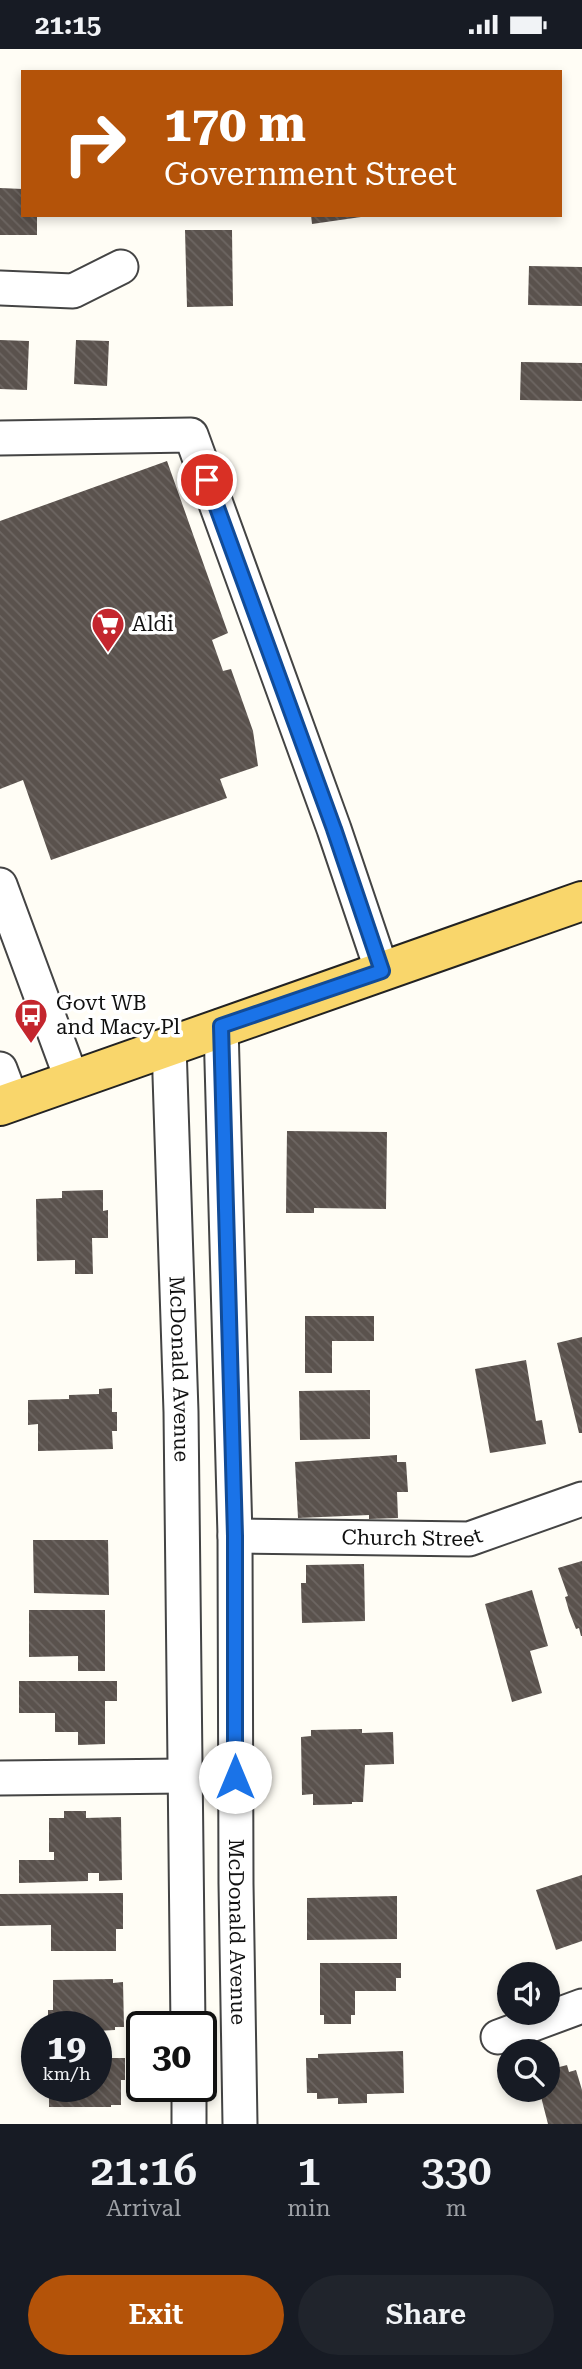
<!DOCTYPE html>
<style>
:root{--surface:#171b24;--page:#20242c;--text:#f1f3f6;--muted:#9ea1a6;--accent:#b45309}
body{margin:0;font-family:"Roboto Serif",serif;background:var(--page);color:var(--text);height:100vh;display:flex;flex-direction:column;font-size:26px;white-space:nowrap}
*{box-sizing:border-box;margin:0}
p{font-size:23px;color:var(--muted)}
.icon{flex:none;width:38px;height:38px;fill:none;stroke:currentColor;stroke-width:2;stroke-linecap:round;stroke-linejoin:round}
.map{position:relative;height:2075px;overflow:hidden}
.drawer{display:flex;flex-direction:column;background:var(--surface);flex:1}
.drawer>*{flex:none}
.banner{position:absolute;left:21px;top:21px;width:541px;height:147px;border-radius:0px;box-shadow:0 4px 10px #0003;background:#b45309;color:#fff;overflow:hidden}
.fabs{position:absolute;left:497px;top:1913px;display:grid;gap:14px}
.fabs a{display:grid;place-items:center;width:63px;height:63px;border-radius:50%;background:var(--surface);box-shadow:0 4px 10px #0003;font-size:35px}
.speed{position:absolute;left:21px;top:1962px;display:flex;gap:14px;font-size:35px;font-weight:700;text-align:center}
.speed>*{display:grid;place-content:center;width:91px;height:91px;border-radius:50%;background:var(--surface);box-shadow:0 4px 10px #0003;line-height:1}
.speed small{font-size:18px;font-weight:400}
.speed .limit{border:4px solid #111;border-radius:10px;background:#fff;color:#111}
.pin{position:absolute;display:grid;place-items:center;width:60px;height:60px;color:#fff;margin:-30px;border:4px solid #fff;border-radius:50%;box-shadow:0 2px 7px #0007}
.me{position:absolute;width:77px;margin:-38px;rotate:0deg;stroke-linejoin:round;filter:drop-shadow(0 0 5px #0008)}
.turn{display:flex;align-items:center;gap:24px;height:147px;padding:0 28px;font-size:32px}
.turn .icon{width:91px;height:91px;stroke-width:2.5}
.turn b{display:block;font-size:49px;line-height:60px}
.eta{display:flex;justify-content:space-evenly;align-items:center;height:119px;text-align:center}
.eta b{font-size:42px;font-weight:600;line-height:49px}
.action{display:flex;gap:14px;margin-top:auto;padding:14px 28px}
.action a{flex:1;height:80px;border-radius:42px;background:var(--accent);color:#fff;font-size:28px;font-weight:600;line-height:80px;text-align:center}
.action a+a{background:var(--page);color:var(--text)}
.status{display:flex;justify-content:space-between;align-items:center;height:49px;padding:0 35px;background:var(--surface);direction:ltr}
.status svg{height:19px;fill:currentColor}
.map>svg:first-child{display:block}
.building{fill:url(#building-back-hatch)}
.lines{fill:none;stroke-linecap:round;stroke-linejoin:round}
.minor-casing{stroke:#444;stroke-width:37}
.major-casing{stroke:#222;stroke-width:42}
.minor{stroke:#fff;stroke-width:33}
.major{stroke:#f9d66b;stroke-width:38}
.route-casing{stroke:#114b97;stroke-width:18}
.route{stroke:#1a73e8;stroke-width:12}
.labels{text-anchor:middle;stroke-width:7;stroke-linejoin:round;paint-order:stroke}
.poi-label{font-size:21px;fill:#111;stroke:#fff;text-anchor:start}
.street-label{font-size:21px;fill:#111;stroke:#fff}
</style>
<div class="status"><b>21:15</b><svg viewBox="0 0 49 12"><path d="M0 12V9h3v3zM5 12V6h3v6zM10 12V3h3v9zM15 12V0h3v12zM26 1h20v11H26zM47 4h2v5h-2z"/></svg></div>
<div class="map">
<svg width="582" height="2075" viewBox="0 0 582 2075">
<defs>
<pattern id="building-back-hatch" width="6" height="6" patternUnits="userSpaceOnUse" patternTransform="scale(1.75)"><rect width="6" height="6" fill="#5a524d"/><path d="M-1 5l2 2M0 0l6 6M5-1l2 2" fill="none" stroke="#6d6662"/></pattern>
</defs>
<rect width="100%" height="100%" fill="#fffdf5"/>
<path class="building" d="M0,139L23,140V166H37V186H0Z
M311,166H361V168L312,175Z
M185,181H232L233,257L187,258Z
M529,217L582,218V257L528,256Z
M0,291L29,292L27,341L0,340Z
M76,291L109,292L107,337L74,335Z
M521,313L582,314V352L520,351Z
M167,412L228,584L212,591L223,622L231,620L253,682L258,717L220,730L227,749L51,811L23,731L0,740V472Z
M287,1082L387,1083L386,1160L314,1159V1164H286Z
M103,1141V1162L108,1161V1189H92L93,1225H75V1211L37,1212L36,1150L62,1149V1142Z
M305,1267H374V1292H332V1324H305Z
M582,1288V1384H579L557,1294Z
M526,1311L536,1372L542,1371L546,1395L490,1404L475,1320Z
M112,1339V1363H117V1382H112L113,1400L38,1402V1375L28,1376V1351L69,1350V1346L99,1345V1340Z
M370,1341V1390L300,1391L299,1342Z
M397,1406V1413H406L408,1443H397L398,1469L369,1470V1466L298,1469L295,1413Z
M33,1491H108L109,1546L34,1544Z
M582,1512V1587H581L579,1579L576,1580L569,1562L565,1548L568,1547L558,1519Z
M364,1515L365,1572L302,1574L301,1534H306V1516Z
M532,1541L548,1597L530,1602L542,1644L512,1653L485,1555Z
M29,1561H105V1622H78V1607L29,1608Z
M19,1632H117V1652H105V1695L78,1696V1683H55V1664H19Z
M362,1680V1684L393,1683L394,1715L365,1716L363,1753H352V1755L313,1756V1745L302,1746L301,1688L311,1687V1681Z
M64,1762H86V1769L121,1768L122,1831L99,1832V1824H88V1832L19,1834V1811H54V1803H49V1769H64Z
M582,1826V1892L556,1901L536,1841Z
M123,1844V1880H116V1902H51V1876L0,1877V1845Z
M397,1847V1890L307,1891V1849Z
M320,1914H401V1929H396V1942H355V1966H351V1975H324V1966H320Z
M113,1930V1934L123,1933L124,1978H115V1981L96,1982V1978H48V1961H53V1931Z
M403,2002L404,2044L367,2045V2054L338,2055V2049L317,2050V2044H307L306,2009H318V2005Z
M96,2009H125V2031H121V2056H111V2058H49V2037H96Z
M567,2016L569,2023L576,2021L582,2041V2075H548L539,2040H548V2021Z"/>
<g class="lines">
<defs>
<g id="minor">
<path d="M0,239L73,242L121,218"/>
<path d="M0,389L191,386L334,780L382,922"/>
<path d="M0,836L72,1031"/>
<path id="s1" d="M221,977L235,1487L236,1835L240,2075"/>
<path id="s2" d="M169,996L181,1363L188,1978"/>
<path d="M0,1020L12,1052"/>
<path id="s3" d="M235,1487L469,1490L582,1450"/>
<path d="M0,1729L184,1727"/>
<path d="M498,1988L582,1957"/>
<path d="M189,2037V2075"/>
</g>
<path id="major" d="M0,1057L582,852"/>
</defs>
<use href="#minor" class="minor-casing"/>
<use href="#major" class="major-casing"/>
<use href="#minor" class="minor"/>
<use href="#major" class="major"/>
</g>
<g class="lines">
<defs>
<path id="route" d="M207,431L334,780L382,922L221,977L235,1487V1728"/>
</defs>
<use href="#route" class="route-casing"/>
<use href="#route" class="route"/>
</g>
<defs>
<symbol id="supermarket-pin" viewBox="-11 -11 22 30"><path d="M0 17L-7.5 6A9.5 9.5 0 1 1 7.5 6Z" fill="#c4262e" stroke="#fff"/><path d="M-6-5.5h2.5l.6 2H6L4.5 2H-2.5L-4.4-4H-6ZM-1.5 3.2a1.3 1.3 0 1 0 .1 0ZM3 3.2a1.3 1.3 0 1 0 .1 0Z" fill="#fff"/></symbol>
<symbol id="bus-pin" viewBox="-11 -11 22 30"><path d="M0 17L-7.5 6A9.5 9.5 0 1 1 7.5 6Z" fill="#c4262e" stroke="#fff"/><path d="M-5-6H5V4H4V6H2V4H-2V6H-4V4H-5ZM-3.5-4V0h7V-4ZM-3.5 1.2v1.5H-2V1.2ZM2 1.2v1.5H3.5V1.2Z" fill="#fff"/></symbol>
</defs>
<g fill-rule="evenodd">
<use href="#supermarket-pin" x="89" y="556" width="38" height="52"/>
<use href="#bus-pin" x="12" y="947" width="38" height="52"/>
</g>
<g class="labels">
<g class="poi-label">
<text x="132" y="582">Aldi</text>
<text x="56" y="961">Govt WB<tspan x="56" dy="24">and Macy Pl</tspan></text>
</g>
<g class="street-label">
<text dy="7" stroke="none"><textPath href="#s2" startOffset="324">McDonald Avenue</textPath></text>
<text dy="7" stroke="none"><textPath href="#s3" startOffset="177">Church Street</textPath></text>
<text dy="7" stroke="none"><textPath href="#s1" startOffset="906">McDonald Avenue</textPath></text>
</g>
</g>
</svg>
<div class="fabs">
<a><svg class="icon" aria-label="sound" viewBox="0 0 24 24"><path d="M4 9h4l5-4v14l-5-4H4zM17 9q2 3 0 6"/></svg></a>
<a><svg class="icon" aria-label="search" viewBox="0 0 24 24"><circle cx="10" cy="10" r="6"/><path d="M15 15l6 6"/></svg></a>
</div>
<div class="speed"><div>19<small>km/h</small></div><div class="limit">30</div></div>
<div class="pin" style="left:207px;top:431px;background:#d93025"><svg class="icon" aria-label="arrive" viewBox="0 0 24 24"><path d="M6 21V4h12l-3 4 3 4H6"/></svg></div>
<svg class="me" style="left:235px;top:1728px" viewBox="-20 -20 40 40"><circle r="19" fill="#fff"/><path d="M0-13L10 11 0 6-10 11z" fill="#1a73e8"/></svg>
<div class="banner">
<div class="turn"><svg class="icon" aria-label="right" viewBox="0 0 24 24"><path d="M7 20v-9h11M14 6l5 5-5 5"/></svg><div><b>170 m</b>Government Street</div></div>
</div>
</div>
<section class="drawer">
<div class="eta">
<div><b>21:16</b><p>Arrival</p></div>
<div><b>1</b><p>min</p></div>
<div><b>330</b><p>m</p></div>
</div>
<div class="action"><a>Exit</a><a>Share</a></div>
</section>
